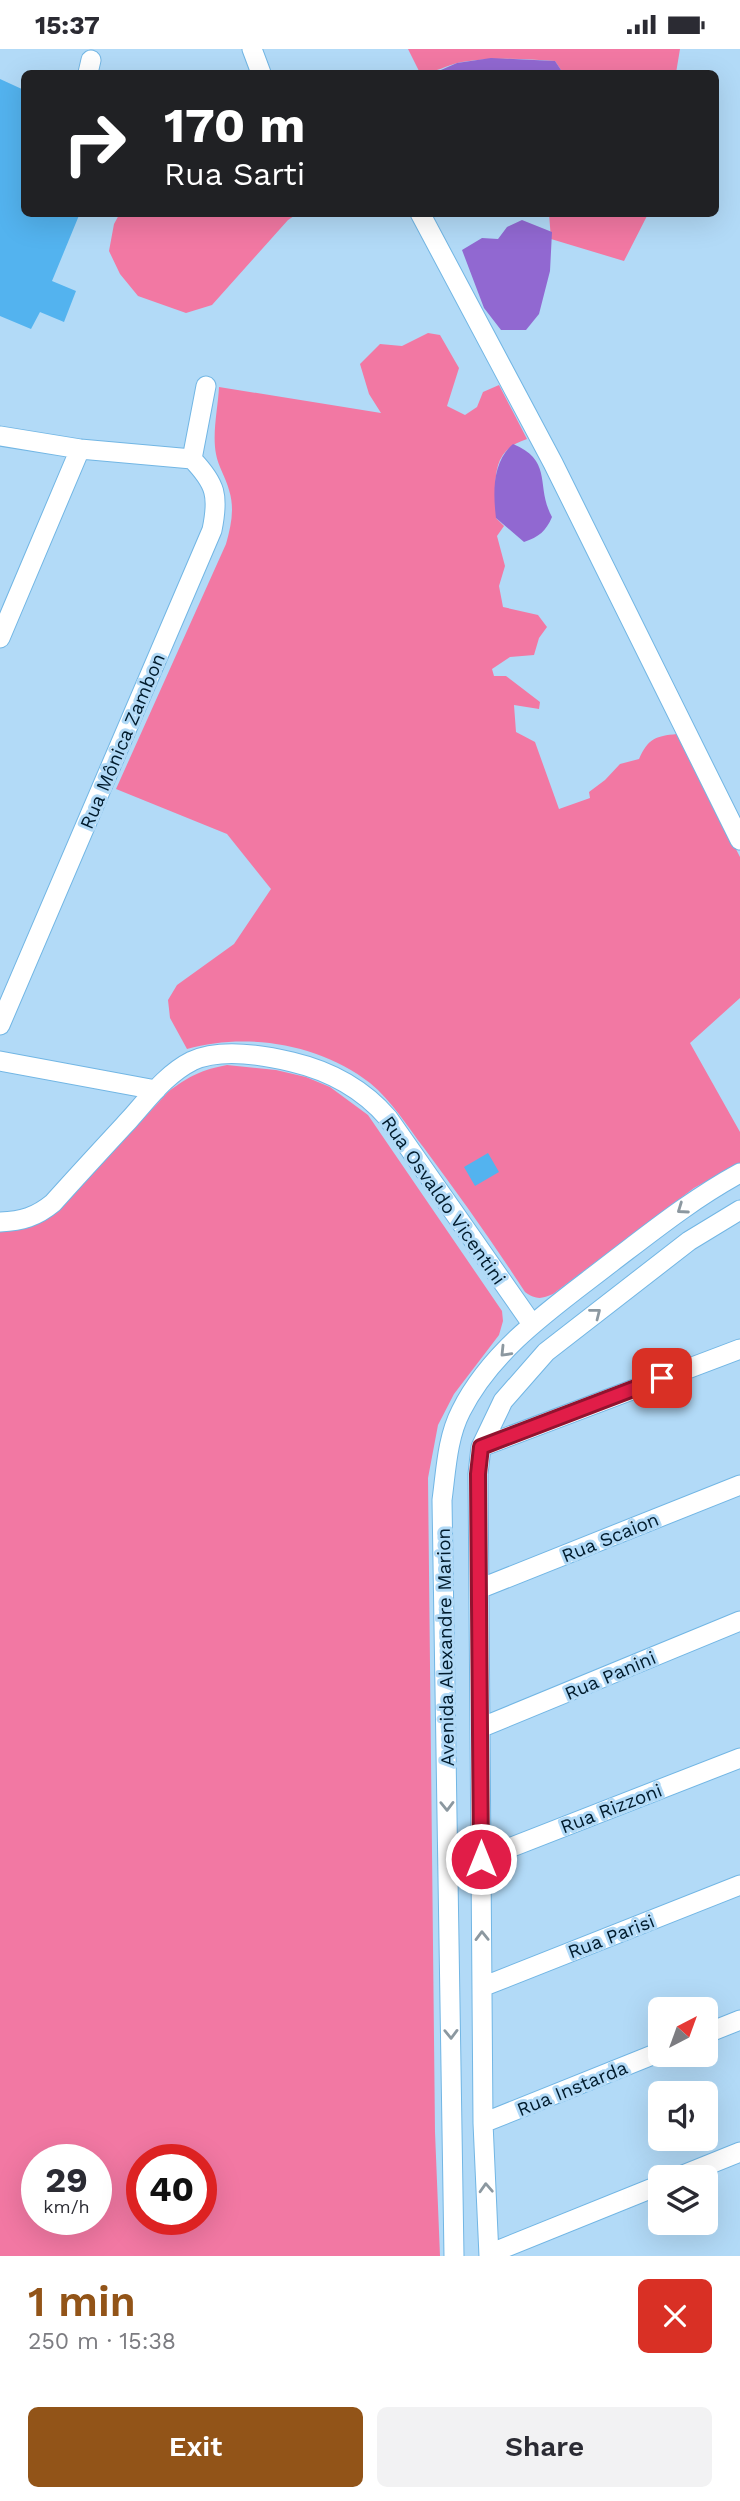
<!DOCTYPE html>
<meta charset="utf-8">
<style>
:root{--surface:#fff;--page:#f2f2f3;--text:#2b2b33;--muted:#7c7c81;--accent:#925418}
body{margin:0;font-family:"Work Sans",sans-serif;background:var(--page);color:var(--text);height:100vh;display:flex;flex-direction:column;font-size:26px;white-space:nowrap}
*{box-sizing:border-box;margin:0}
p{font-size:23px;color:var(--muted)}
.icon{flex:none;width:38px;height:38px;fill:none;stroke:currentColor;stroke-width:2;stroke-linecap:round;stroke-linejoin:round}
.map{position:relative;height:2207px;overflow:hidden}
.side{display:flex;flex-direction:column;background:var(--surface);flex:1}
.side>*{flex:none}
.banner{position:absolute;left:21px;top:21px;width:698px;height:147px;border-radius:10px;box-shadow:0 7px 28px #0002;background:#202124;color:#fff;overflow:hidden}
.needle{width:46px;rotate:41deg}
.tools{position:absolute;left:648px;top:1948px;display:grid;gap:14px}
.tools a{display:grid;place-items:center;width:70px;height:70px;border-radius:10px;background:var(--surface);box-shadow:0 7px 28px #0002;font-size:35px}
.speed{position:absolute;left:21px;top:2095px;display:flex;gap:14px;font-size:35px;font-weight:700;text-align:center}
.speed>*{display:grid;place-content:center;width:91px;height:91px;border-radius:50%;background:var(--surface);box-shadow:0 7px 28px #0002;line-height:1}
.speed small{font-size:18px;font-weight:400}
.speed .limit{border:10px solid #d22;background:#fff;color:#111}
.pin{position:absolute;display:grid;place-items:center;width:60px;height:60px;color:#fff;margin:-30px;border-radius:14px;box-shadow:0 4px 10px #0006}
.me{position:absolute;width:77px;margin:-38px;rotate:0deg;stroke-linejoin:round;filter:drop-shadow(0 0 5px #0008)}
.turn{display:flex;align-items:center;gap:24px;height:147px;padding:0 28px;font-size:32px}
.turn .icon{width:91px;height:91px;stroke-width:2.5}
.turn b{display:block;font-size:49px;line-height:60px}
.round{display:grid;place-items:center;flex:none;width:74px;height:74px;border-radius:10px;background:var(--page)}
.head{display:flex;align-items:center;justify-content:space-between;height:119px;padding:0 28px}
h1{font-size:42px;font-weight:600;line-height:52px;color:var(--accent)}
.cta{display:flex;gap:14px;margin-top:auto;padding:14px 28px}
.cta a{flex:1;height:80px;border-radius:10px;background:var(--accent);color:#fff;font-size:28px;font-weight:600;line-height:80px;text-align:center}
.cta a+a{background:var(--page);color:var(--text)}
.status{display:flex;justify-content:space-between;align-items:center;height:49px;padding:0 35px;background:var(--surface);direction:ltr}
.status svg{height:19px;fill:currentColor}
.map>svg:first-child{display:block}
.green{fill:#f278a3;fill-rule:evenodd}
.water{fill:#9168d1}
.building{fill:#53b3ef}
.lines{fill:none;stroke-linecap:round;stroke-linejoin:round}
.minor-casing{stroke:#72b6e4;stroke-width:21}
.minor{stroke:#fff;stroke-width:19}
.oneway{stroke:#8c98a0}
.route-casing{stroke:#92132f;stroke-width:18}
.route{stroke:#e11d48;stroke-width:12}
.labels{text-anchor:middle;stroke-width:6;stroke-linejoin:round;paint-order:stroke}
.street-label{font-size:19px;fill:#001b2c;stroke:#b2daf7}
</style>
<div class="status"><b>15:37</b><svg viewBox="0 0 49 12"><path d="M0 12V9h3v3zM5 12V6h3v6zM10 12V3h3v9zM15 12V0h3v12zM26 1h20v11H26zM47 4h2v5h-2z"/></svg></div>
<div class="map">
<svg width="740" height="2207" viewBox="0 0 740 2207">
<rect width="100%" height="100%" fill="#b2daf7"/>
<path class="green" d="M408,0H680L676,24H563L555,12C523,10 493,8 462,13C446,16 436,24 420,24Z
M120,164H297V165L288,171L212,256L186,264L138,247L120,225L109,202L114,175Z
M549,165H648L624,212L551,190Z
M428,284L440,286L459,319L447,357L465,366L477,358L483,343L499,336L527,390C487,403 497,434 496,469L504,477L497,487L505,517L499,537L503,558L538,566L547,578L539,589L534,606L510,608L492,620L494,627H506L540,653L539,660L514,656L516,683L535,693L559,760L590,749L589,743L605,731L620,715L639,710C648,690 655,687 677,685L740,808V949L690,994L740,1083V1114L694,1139L553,1245C542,1250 536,1251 525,1243C493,1194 459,1146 424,1099C407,1077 392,1052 370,1034C320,995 247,983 187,1000L170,969L168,951L177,936L234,895L271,840L227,785L116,740L226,495C231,477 235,460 229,441C226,429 218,417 216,405C212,384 218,359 219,338L381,364L369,345L360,315L380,295L402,297Z
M227,1016L276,1021L306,1028L330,1038L368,1066L502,1262L503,1272L499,1286L454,1345L438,1376L428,1429L435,2083L440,2207H0V1182C26,1183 42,1175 61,1159L168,1043C189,1027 201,1021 227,1016ZM37,2110H96V2170H37ZM142,2110H201V2170H142Z"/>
<path class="water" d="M491,9L555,12L563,24H434L457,14Z
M522,171L552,183L550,222L539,265L526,281H501L484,259L462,201L482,189L498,190L507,178Z
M513,395C554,412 535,437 552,468C546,482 539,488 524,493L496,469C493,444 492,413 513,395Z"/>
<path class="building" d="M0,30L24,41V164H80L52,232L76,242L64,273L40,263L31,280L0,267Z
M488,1104L499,1123L475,1137L464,1118Z"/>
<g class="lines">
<defs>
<path id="minor" d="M252,0L261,24
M88,24L91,11
M420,164L553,414L740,791
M0,387L80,400L192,410
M192,410L206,337
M0,589L80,400
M0,976L212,481C219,447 216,435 192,410
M0,1012L156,1041
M0,1173C22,1172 36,1168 53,1154C78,1126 104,1098 129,1071C148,1050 166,1025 192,1012C220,999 263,1006 292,1013C330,1022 363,1040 388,1069L532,1275
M481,1398L740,1300
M479,1540L740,1436
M480,1679L740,1572
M481,1810L740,1709
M482,1938L740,1836
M705,1985L740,1971
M483,2074L660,2003
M678,2128L740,2103
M489,2205L660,2136
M454,2207L442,1451C446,1422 447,1389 461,1362C493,1298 557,1256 612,1213C654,1181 694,1149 740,1124
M489,2207L483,2074L478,1425L481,1398L503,1352L546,1303L689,1192L740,1161"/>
</defs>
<use href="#minor" class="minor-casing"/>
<use href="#minor" class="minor"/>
</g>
<defs><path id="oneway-chevron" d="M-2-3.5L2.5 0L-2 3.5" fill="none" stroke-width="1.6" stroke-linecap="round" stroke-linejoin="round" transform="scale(1.75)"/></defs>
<g class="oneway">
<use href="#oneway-chevron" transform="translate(682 1160) rotate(145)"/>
<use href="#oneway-chevron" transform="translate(596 1264) rotate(-38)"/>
<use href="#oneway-chevron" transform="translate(505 1303) rotate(134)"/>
<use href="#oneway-chevron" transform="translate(447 1757) rotate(89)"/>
<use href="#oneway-chevron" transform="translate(482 1887) rotate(-91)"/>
<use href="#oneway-chevron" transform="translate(451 1985) rotate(89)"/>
<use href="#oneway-chevron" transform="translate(486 2139) rotate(-93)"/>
</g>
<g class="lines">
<defs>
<path id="route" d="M481,1810L478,1425L481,1398L662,1329"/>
</defs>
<use href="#route" class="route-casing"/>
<use href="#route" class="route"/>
</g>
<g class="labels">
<g class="street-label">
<text transform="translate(122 692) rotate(-67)" y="7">Rua Mônica Zambon</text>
<text transform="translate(444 1151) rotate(55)" y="7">Rua Osvaldo Vicentini</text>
<text transform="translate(610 1488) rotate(-22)" y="7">Rua Scaion</text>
<text transform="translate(445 1598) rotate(-91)" y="7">Avenida Alexandre Marion</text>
<text transform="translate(610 1626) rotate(-23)" y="7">Rua Panini</text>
<text transform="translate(611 1759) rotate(-21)" y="7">Rua Rizzoni</text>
<text transform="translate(611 1887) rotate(-21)" y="7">Rua Parisi</text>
<text transform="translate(572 2039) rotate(-22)" y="7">Rua Instarda</text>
</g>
</g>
</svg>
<div class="tools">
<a><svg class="needle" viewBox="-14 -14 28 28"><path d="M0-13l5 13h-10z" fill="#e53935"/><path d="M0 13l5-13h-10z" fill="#7c7c81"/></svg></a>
<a><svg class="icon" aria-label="sound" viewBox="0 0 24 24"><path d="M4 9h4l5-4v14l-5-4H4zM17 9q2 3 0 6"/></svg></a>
<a><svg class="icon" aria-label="layers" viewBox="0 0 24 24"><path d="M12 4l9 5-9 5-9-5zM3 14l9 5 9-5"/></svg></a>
</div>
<div class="speed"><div>29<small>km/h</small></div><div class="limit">40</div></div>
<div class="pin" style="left:662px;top:1329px;background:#d93025"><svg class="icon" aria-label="arrive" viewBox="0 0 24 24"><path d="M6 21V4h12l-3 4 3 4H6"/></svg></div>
<svg class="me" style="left:481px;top:1810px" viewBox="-20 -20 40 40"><circle r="17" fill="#e11d48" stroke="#fff" stroke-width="3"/><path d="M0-11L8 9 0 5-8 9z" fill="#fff"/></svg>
<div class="banner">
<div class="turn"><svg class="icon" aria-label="right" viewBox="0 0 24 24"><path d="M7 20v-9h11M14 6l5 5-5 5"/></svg><div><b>170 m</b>Rua Sarti</div></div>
</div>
</div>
<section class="side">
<div class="head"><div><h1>1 min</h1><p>250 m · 15:38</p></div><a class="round" style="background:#d93025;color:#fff"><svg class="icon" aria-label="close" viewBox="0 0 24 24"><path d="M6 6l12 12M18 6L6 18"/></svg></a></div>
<div class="cta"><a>Exit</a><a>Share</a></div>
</section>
